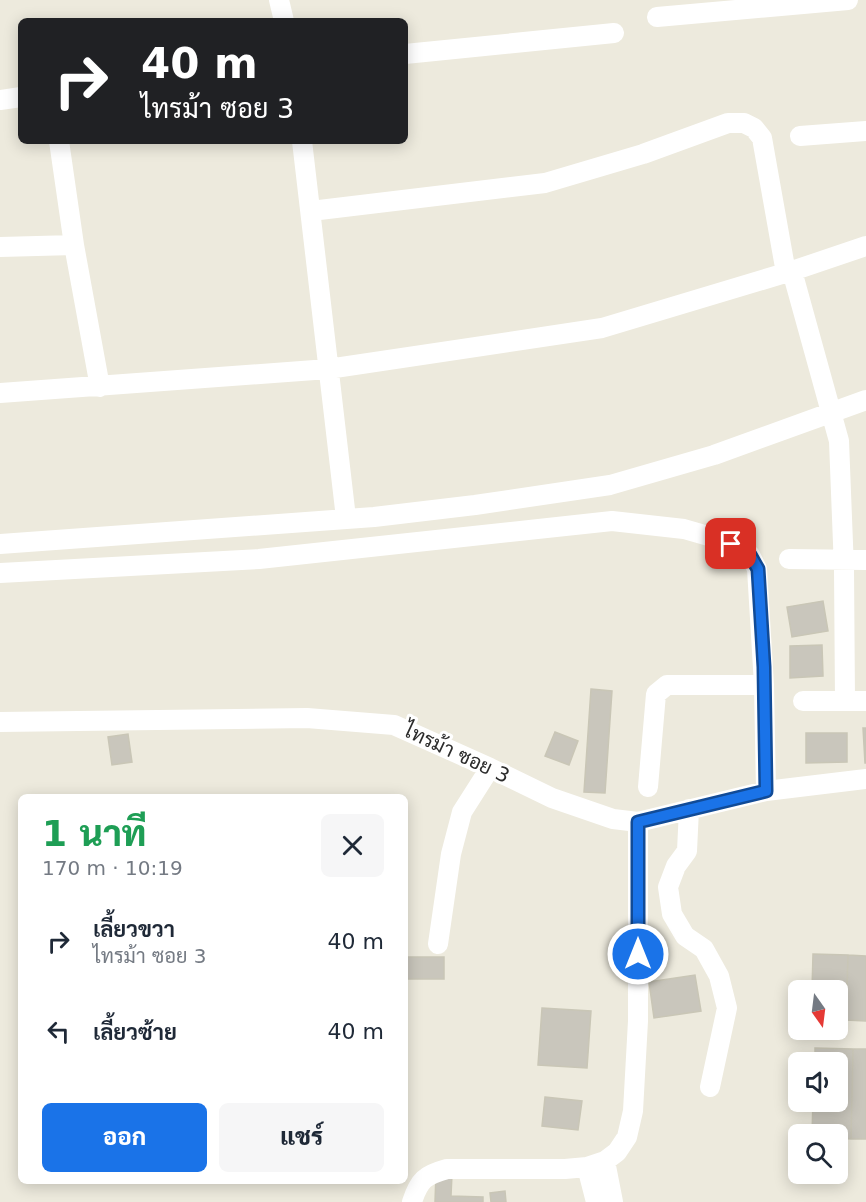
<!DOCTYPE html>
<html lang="th">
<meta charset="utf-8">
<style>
:root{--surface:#fff;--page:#f6f6f7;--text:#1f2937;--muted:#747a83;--accent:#1a73e8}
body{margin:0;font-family:"DejaVu Sans",Sarabun,sans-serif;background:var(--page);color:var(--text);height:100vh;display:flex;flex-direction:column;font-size:22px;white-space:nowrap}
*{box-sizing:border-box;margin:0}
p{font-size:20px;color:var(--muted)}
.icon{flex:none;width:33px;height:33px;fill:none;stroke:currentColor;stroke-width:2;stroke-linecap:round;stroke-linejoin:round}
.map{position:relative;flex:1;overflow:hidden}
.details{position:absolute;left:18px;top:794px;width:390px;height:390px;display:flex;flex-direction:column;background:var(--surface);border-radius:9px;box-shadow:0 3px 15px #0003}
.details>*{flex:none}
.hud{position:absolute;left:18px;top:18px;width:390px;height:126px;border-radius:9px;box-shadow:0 3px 15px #0003;background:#202124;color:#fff;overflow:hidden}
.needle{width:39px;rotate:166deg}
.controls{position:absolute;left:788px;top:980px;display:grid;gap:12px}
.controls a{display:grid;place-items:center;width:60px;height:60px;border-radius:9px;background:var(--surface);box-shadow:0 3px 15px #0003;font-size:30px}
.pin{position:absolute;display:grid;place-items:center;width:51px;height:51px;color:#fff;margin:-26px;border-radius:12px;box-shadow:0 3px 9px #0006}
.me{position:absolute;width:66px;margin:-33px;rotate:0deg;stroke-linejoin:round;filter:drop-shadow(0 0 4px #0008)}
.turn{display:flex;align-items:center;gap:21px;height:126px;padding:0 24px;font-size:27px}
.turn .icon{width:78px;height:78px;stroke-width:2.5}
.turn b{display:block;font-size:42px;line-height:51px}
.round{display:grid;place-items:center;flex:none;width:63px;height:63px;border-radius:9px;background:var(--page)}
.overview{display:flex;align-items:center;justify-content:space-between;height:102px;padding:0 24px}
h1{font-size:36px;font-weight:800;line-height:45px;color:#1e9e55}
.action{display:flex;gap:12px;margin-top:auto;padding:12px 24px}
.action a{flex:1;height:69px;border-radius:9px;background:var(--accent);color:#fff;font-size:24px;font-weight:800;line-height:69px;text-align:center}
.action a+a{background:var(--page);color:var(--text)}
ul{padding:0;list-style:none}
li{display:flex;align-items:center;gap:18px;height:90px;padding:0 24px}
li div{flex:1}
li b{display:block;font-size:22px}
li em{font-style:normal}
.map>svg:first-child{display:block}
.building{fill:#c9c6bc;stroke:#c9c6b6;stroke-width:1.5}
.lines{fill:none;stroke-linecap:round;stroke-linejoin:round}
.minor{stroke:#fff;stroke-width:20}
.route-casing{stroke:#114b97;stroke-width:15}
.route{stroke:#1a73e8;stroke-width:10}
.labels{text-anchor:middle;stroke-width:6;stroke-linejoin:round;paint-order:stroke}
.street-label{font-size:20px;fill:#2b2b2b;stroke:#fff}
</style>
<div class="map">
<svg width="866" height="1202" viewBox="0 0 866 1202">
<rect width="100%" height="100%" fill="#edeadd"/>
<path class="building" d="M823,601L828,631L792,637L787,607Z
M822,645L823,676L790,678V646Z
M591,689L612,691L605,793L584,792Z
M863,728H866V763H865Z
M555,732L578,741L569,765L545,756Z
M806,733H847V762L806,763Z
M128,734L132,762L112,765L108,737Z
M813,954L848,955L846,1020H837V990H812Z
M848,955L866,956V1021L846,1020Z
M405,957H444V979H405Z
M695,975L701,1011L654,1018L649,982Z
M542,1008L591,1011L587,1068L538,1065Z
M815,1048L853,1049L851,1139L837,1138V1134H812L813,1101H837V1062H815Z
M853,1049H866V1139H851Z
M545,1097L582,1101L578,1130L542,1126Z
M436,1173L452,1174L451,1196L483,1197V1202H435Z
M505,1191L506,1202H491L490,1193Z"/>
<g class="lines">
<path class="minor" d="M279,0L284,21
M657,17L848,0
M405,54L614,33
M0,100L21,97
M800,136L866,131
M59,141L74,245
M302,141L346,518
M311,211L545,183L643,154L728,123H744L754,128L762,138L786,273
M0,247L74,245L100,387
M792,271L839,441L844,569L845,701
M0,393L328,369L602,328L792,271L866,246
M0,544L374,517L475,505L610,485L714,455L866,400
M789,559L866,560
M0,573L259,559L612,521L684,529L722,540L750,555L757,569L764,685L766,791
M803,701H866
M0,722L307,718L394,725L490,768L552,798L613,819L638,822L766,791L866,779
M648,787L656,694L667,685H764
M689,809L687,851L676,866L668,887L672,914L685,936L704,949L719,976L727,1008L710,1087
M438,944L451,854L462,812L490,768
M605,1161L613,1202
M587,1167L596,1202
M412,1202C419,1180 425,1175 447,1169H565L587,1167L605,1161L617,1152L627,1137L633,1111L638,1021V822"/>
</g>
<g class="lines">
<defs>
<path id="route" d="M638,954V822L766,791L764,667L758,569L750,555L731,544"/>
</defs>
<use href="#route" class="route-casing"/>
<use href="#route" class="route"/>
</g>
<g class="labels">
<g class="street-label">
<text transform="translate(457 753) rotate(25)" y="7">ไทรม้า ซอย 3</text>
</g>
</g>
</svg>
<div class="controls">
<a><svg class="needle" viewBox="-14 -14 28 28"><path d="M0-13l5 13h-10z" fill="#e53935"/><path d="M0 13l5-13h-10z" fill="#747a83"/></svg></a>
<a><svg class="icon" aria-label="sound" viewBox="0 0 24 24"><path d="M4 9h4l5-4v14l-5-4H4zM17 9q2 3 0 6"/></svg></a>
<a><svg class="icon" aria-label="search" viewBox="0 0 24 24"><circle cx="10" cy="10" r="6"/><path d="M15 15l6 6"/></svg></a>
</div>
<div class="pin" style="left:731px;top:544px;background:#d93025"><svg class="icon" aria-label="arrive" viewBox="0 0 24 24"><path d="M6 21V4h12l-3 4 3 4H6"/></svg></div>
<svg class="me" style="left:638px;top:954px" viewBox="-20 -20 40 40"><circle r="17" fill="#1a73e8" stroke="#fff" stroke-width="3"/><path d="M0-11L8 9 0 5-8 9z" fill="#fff"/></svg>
<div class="hud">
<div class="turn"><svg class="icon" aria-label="right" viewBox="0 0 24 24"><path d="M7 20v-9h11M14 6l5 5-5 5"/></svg><div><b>40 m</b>ไทรม้า ซอย 3</div></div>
</div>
<section class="details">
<div class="overview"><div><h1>1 นาที</h1><p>170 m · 10:19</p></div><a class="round"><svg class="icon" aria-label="close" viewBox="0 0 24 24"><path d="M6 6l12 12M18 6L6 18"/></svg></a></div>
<ul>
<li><svg class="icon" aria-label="right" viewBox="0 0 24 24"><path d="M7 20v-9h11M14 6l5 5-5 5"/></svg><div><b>เลี้ยวขวา</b><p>ไทรม้า ซอย 3</p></div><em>40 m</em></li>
<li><svg class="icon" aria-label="left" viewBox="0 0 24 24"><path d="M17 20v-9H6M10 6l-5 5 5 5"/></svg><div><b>เลี้ยวซ้าย</b></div><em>40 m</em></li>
</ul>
<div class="action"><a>ออก</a><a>แชร์</a></div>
</section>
</div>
